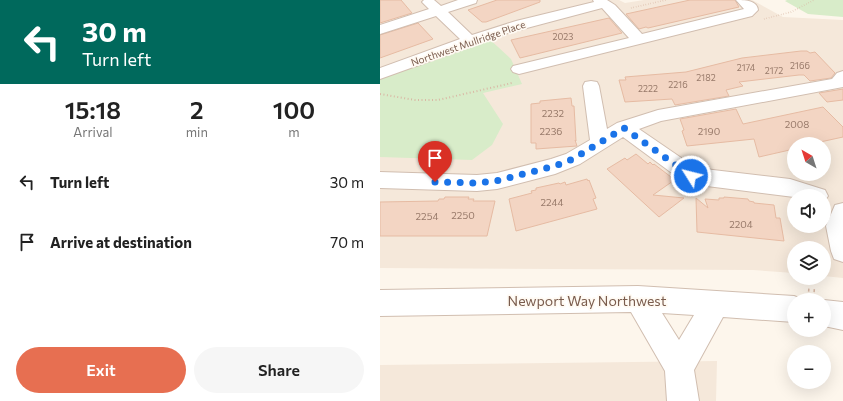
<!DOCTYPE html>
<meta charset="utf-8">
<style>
:root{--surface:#fff;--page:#f6f6f6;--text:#222;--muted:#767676;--accent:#e76f51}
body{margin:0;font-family:Commissioner,sans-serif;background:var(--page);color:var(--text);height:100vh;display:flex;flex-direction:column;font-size:15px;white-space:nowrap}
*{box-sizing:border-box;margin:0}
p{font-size:13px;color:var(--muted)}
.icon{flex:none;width:22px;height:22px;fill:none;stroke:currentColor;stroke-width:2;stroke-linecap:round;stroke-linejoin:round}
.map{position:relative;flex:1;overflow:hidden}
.side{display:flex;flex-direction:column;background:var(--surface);width:380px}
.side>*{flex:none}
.guide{background:#00695c;color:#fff;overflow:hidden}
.needle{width:26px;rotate:321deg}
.fabs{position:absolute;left:407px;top:137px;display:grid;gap:8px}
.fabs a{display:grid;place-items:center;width:44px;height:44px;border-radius:50%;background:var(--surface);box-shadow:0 4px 16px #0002;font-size:20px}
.pin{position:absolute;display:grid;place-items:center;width:34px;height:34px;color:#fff;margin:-41px -17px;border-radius:50% 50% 50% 0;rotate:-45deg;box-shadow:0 0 4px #0007}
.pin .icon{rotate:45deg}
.me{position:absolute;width:44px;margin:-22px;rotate:306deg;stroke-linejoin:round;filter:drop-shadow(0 0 3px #0008)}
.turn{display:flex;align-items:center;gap:14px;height:84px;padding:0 16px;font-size:18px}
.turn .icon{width:52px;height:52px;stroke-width:2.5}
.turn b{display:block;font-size:28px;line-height:34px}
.eta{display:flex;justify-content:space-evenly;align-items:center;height:68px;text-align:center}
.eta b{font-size:24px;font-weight:600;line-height:28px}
.primary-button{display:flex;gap:8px;margin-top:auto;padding:8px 16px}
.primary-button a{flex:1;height:46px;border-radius:24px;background:var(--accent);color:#fff;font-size:16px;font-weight:600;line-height:46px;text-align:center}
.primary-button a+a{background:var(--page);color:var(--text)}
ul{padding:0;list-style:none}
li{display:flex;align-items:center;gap:12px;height:60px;padding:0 16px}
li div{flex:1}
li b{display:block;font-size:15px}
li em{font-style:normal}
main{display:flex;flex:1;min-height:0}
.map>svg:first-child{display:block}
.residential{fill:#f5e8da;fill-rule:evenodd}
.green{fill:#d8ecc9}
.building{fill:#f3d5c3;stroke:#e6bba3}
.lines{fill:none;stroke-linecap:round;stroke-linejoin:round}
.minor-casing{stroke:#d1beb0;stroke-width:2}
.path-far2{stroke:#d9b8a5;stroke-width:1.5;stroke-dasharray:0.5 2;stroke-linecap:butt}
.path-far1{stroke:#d9b8a5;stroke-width:2;stroke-dasharray:1 2.5;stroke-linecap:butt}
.path{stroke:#d9b8a5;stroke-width:3;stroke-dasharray:1.5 4;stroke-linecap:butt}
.minor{fill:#fff;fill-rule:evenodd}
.route{stroke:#1a73e8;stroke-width:7;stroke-dasharray:0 12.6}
.labels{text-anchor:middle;stroke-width:3.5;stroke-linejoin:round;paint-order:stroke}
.far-number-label{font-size:9px;fill:#987a6a}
.far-street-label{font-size:10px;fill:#7a5c4d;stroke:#fffaf3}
.number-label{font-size:10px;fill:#987a6a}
.near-street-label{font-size:14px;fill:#7a5c4d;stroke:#fffaf3}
</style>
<main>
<section class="side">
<div class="guide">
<div class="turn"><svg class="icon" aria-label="left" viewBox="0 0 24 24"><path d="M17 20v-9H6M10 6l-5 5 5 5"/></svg><div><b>30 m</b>Turn left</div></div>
</div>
<div class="eta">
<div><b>15:18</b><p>Arrival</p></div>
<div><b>2</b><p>min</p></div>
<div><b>100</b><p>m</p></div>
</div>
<ul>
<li><svg class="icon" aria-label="left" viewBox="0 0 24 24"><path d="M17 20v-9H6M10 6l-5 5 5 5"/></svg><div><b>Turn left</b></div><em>30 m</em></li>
<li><svg class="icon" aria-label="arrive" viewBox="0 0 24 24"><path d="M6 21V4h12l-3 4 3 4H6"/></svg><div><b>Arrive at destination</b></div><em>70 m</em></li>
</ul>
<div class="primary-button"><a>Exit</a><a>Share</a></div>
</section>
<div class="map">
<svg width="463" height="401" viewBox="0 0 463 401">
<rect width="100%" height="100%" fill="#fdf6ec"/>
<path class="residential" d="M0,0H239L245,3L264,0H372L403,17L463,20V278L444,276V248H414V273L373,270L0,268ZM414,144H444V174H414ZM414,196H444V226H414Z
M337,361L336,401H0V365Z"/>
<path class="green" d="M407,0H463V17L428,14L405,1Z
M105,35L131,59L142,84L103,93L123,124L112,145L92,160L0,157V74Z"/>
<path class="building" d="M0,0H21L32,13L0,23Z
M117,0H160V2L106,22H102L88,10Z
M310,0H355L359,7L268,28L266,27L259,29L246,14Z
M229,18L242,33L140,58L131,40Z
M38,23L53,39L0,58V35Z
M421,51H427L430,53L435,52L455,73L451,78L430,81L424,75H419L359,82L363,86L346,90L349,96L295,105L292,99L245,102L239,80H246L245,77L306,72L362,58Z
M463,89V100L447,102L439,93Z
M191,98L192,106H194L196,141L195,140L197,146L156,149V143H151V104L160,103V101Z
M443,107L463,127V137L431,144H414V149L379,157L374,139L307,146L302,131L304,130L300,119L356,109L363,124Z
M256,154L268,164L270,162L273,165L274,164L291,177L290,178L293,181L273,195L304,198L279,217L227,169L245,158L247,160Z
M207,179L208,181L209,180L216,198L213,199L217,209L136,231L129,199L152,193L151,191L156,190V188L179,183L180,184L185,182L186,185Z
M65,197H89L88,199H94L93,201H115L107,236H0V202L58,201L59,199H64Z
M344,197L368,199L369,201L374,202V203L394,205L396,218H400L404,241L317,232L316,198L328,208L325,199L339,200V198H344Z"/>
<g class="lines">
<defs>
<path id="minor" d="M44,0H54L61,6L78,0H97L96,3L68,12L92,35L136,21L214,2L213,0H227L235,5L262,34L364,9L356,0C364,0 377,0 378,10L372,16L139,74L133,72L131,69L133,66L249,38L222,8L128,33L0,79V68L80,39L56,16L0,34V25L49,9L42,2Z
M463,71V87L281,121L259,129L316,168L410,179L445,190L448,196L444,202V196L414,197L311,184L304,182L243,137L200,164L175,174L117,189L97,191L0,188V172L97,175L117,173L171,159L186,154L210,140L203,86L205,82L211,81L217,82L219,86L227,129L237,123L278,110L452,79L457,73Z
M463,203V262L454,259L451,251L446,226L455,205Z
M258,286L414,296L424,300H414V322L343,317L314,370L319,401H287L285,371L251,312L0,316V290ZM282,313L314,315L299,340Z
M443,300H444L463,302V330L444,326Z"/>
</defs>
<use href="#minor" class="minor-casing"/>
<path class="path-far2" d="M251,8L286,0
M384,19L411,12L434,0"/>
<path class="path-far1" d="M0,94L35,100H58L132,83"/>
<path class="path" d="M428,290L439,291"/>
<use href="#minor" class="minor"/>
</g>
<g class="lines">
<path class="route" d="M55,182L96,183L116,181L175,166L193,159L244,128L311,176"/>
</g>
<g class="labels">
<g class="far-number-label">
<text x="183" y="40">2023</text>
<text x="420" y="69">2166</text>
<text x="366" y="71">2174</text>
<text x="394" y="74">2172</text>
<text x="326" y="81">2182</text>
<text x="298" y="88">2216</text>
<text x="268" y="92">2222</text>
</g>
<g class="far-street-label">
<text transform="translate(88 43) rotate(-19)" y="4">Northwest Mullridge Place</text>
</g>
<g class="number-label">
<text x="173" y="117">2232</text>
<text x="417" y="128">2008</text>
<text x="171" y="135">2236</text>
<text x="329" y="135">2190</text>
<text x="172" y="206">2244</text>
<text x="83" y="219">2250</text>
<text x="47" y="220">2254</text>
<text x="361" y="228">2204</text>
</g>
<g class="near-street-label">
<text x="207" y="306">Newport Way Northwest</text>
</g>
</g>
</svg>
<div class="fabs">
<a><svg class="needle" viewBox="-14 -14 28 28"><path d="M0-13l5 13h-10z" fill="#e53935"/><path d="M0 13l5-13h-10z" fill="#767676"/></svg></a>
<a><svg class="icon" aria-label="sound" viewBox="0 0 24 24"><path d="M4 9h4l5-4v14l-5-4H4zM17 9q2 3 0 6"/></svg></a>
<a><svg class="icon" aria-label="layers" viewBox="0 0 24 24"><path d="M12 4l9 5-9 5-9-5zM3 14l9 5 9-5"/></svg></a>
<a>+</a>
<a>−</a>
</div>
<div class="pin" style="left:55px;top:182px;background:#d93025"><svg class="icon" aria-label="arrive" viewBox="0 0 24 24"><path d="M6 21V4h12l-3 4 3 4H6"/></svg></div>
<svg class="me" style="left:311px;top:176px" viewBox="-20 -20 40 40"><circle r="17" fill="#1a73e8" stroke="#fff" stroke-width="3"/><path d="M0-11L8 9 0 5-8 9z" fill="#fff"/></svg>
</div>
</main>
